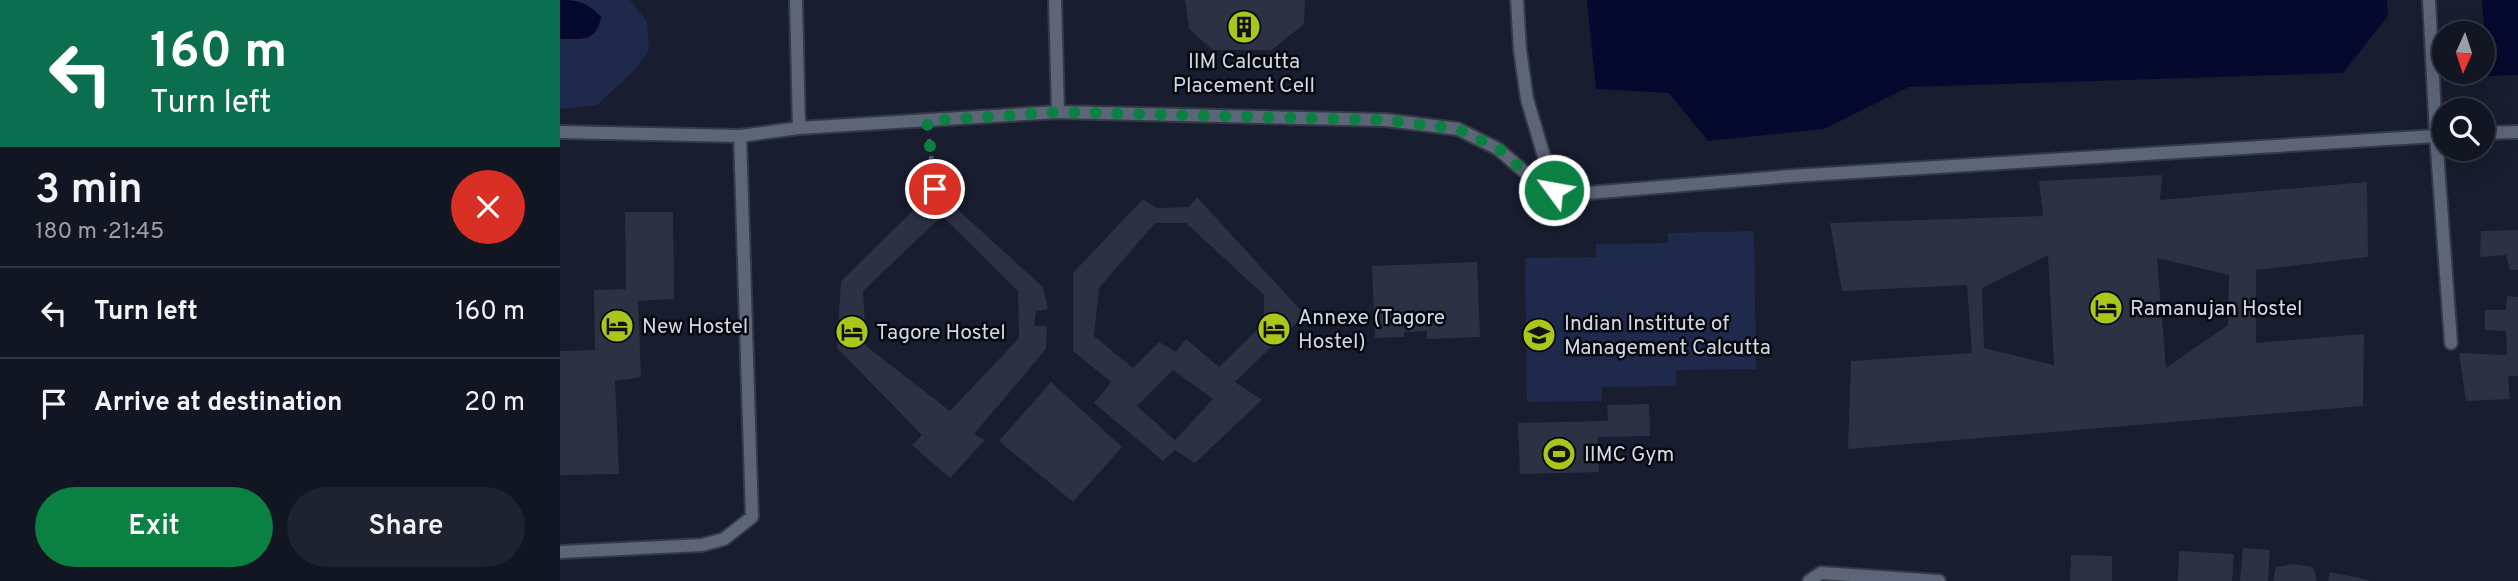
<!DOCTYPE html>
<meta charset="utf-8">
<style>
:root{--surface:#121623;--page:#1f2330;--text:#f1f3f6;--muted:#9c9fa6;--line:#313541;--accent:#0b8043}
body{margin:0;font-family:Overpass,sans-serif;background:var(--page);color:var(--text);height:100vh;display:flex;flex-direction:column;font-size:26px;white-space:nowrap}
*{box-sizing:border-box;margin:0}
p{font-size:23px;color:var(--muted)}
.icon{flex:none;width:38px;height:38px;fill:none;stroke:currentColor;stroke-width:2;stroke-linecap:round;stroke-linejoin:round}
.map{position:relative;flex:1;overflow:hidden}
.panel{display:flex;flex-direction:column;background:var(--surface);width:560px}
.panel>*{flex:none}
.banner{background:#0b6e4f;color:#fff;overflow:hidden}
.needle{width:46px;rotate:183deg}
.tools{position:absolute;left:1872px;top:21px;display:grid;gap:14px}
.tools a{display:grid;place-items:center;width:63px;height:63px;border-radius:50%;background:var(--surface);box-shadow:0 7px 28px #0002,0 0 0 2px var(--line);font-size:35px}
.pin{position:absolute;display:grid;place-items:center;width:60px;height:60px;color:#fff;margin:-30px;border:4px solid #fff;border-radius:50%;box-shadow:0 2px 7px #0007}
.me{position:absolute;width:77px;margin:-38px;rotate:302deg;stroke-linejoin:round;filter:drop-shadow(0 0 5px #0008)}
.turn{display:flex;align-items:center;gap:24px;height:147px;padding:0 35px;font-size:32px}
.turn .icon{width:91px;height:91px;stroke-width:2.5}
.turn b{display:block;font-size:49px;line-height:60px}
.round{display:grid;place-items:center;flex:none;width:74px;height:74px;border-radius:37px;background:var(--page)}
.overview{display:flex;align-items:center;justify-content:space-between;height:119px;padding:0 35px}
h1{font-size:42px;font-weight:600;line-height:52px}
.cta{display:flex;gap:14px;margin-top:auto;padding:14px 35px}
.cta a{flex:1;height:80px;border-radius:42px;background:var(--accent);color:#fff;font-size:28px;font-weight:600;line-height:80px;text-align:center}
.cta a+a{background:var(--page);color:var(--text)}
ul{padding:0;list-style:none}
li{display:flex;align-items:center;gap:21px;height:91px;padding:0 35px;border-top:2px solid var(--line)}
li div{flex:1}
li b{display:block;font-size:26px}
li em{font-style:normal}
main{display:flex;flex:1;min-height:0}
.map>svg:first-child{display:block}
.green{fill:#1f294b}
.water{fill:#05092d}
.building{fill:#2c3244;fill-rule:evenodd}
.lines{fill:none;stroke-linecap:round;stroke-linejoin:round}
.lane-casing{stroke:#363947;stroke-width:16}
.path{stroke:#525767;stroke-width:4.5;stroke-dasharray:3.5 5;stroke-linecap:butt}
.lane{stroke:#5d6579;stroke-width:12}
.route{stroke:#0b8043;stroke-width:12;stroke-dasharray:0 21.6}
.labels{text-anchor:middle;stroke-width:5;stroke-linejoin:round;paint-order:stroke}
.poi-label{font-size:21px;fill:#d3d8e4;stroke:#06080f;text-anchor:start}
</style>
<main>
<section class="panel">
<div class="banner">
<div class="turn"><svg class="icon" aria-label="left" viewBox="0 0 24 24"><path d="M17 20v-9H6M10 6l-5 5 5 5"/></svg><div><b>160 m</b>Turn left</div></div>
</div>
<div class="overview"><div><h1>3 min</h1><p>180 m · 21:45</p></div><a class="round" style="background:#d93025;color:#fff"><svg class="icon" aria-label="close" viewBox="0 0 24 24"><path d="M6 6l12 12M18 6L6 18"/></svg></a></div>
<ul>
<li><svg class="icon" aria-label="left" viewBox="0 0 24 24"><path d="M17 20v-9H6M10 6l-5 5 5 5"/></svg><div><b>Turn left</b></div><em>160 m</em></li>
<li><svg class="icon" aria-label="arrive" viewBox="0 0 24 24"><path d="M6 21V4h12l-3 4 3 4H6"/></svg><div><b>Arrive at destination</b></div><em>20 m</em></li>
</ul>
<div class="cta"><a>Exit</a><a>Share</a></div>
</section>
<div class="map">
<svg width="1958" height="581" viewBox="0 0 1958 581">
<rect width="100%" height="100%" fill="#181d2f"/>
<path class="green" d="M0,0H70L87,22L89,50L75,70L37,105L0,109Z
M1194,231L1196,369L1116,370V386L1042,387V401L967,402L965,258L1036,257V244L1108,243V233Z"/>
<path class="water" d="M0,0C18,0 29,3 41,17C36,44 21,38 0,39Z
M1027,0H1827L1828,16L1783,73L1349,87L1264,129L1148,141L1109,93L1036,89Z
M1922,0H1958V75L1928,76Z"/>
<path class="building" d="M625,0H745L744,24L712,50H653L629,29Z
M1602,175L1600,200L1807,182L1808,257L1696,270V343L1804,334L1803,406L1288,449L1291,361L1412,353L1407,285L1282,291L1270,223L1483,216L1479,181ZM1488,255L1494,365L1424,348L1422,288ZM1597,258L1669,275L1668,325L1606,368Z
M375,189L483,287L488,309L476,311L474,326H487L486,349L414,434L425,440L390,478L352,445L362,435L277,348L281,281ZM382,216L458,291L459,338L390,411L306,346L303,291Z
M637,197L745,315L675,382L702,400L635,463L615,450L603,461L534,403L551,382L513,351V273L583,199L597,208L629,207ZM595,223H626L704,295V323L659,367L626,339L616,352L599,342L573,368L534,336L539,288ZM613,370L653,399L615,440L577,406Z
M65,212H113L114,299L78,301L81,377L55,381L59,474L0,475V351L35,350L34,290L66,289Z
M1958,230V270H1950L1946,255L1920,257L1921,231Z
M917,262L920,337L867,339V331L844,332V337L815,338L812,266Z
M1947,296L1958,297V376H1948L1950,399L1906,401L1899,353L1947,355L1946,331L1925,330V310H1946Z
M491,382L562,447L513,502L439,441Z
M1089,404L1090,436L1038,437L1039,472L960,474L958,423L1048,421L1047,405Z
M1683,548L1710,550L1708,581H1680Z
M1619,551L1674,554L1672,581H1618Z
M1511,555L1552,556V581H1510Z
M1733,564L1753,567L1757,581H1713L1716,567Z
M1770,572L1809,580V581H1768Z"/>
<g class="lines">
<defs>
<path id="lane" d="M236,0L239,128
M495,0L498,112
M957,0L960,50L967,99L994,190
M1869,0L1876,136H1885
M0,132L180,136L239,128L498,112L826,120L898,129L938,149L967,174L994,190L1028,193L1231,176L1876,136L1891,343
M1923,133L1958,132
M0,552L142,545L164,539L192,517L180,136
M1249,581L1261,573L1379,581"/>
</defs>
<use href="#lane" class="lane-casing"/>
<path class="path" d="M369,139L375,189"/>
<use href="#lane" class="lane"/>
</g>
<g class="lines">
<path class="route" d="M375,189L367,121L498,112L826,120L898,129L939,149L967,174L994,190"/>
</g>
<defs>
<symbol id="building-disc" viewBox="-11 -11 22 22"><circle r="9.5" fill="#a9c71a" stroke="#06080f"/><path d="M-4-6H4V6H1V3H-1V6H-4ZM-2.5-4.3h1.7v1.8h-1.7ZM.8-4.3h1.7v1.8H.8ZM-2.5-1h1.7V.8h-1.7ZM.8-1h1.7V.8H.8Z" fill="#111"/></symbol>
<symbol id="hotel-disc" viewBox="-11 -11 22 22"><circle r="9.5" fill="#a9c71a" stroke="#06080f"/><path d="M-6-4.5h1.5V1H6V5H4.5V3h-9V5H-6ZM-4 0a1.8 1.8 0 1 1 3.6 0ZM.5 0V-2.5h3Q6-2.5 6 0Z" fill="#111"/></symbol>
<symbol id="university-disc" viewBox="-11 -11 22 22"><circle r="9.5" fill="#a9c71a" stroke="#06080f"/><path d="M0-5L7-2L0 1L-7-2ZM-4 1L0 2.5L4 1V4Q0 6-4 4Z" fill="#111"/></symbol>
<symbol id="stadium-disc" viewBox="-11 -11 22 22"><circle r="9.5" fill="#a9c71a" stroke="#06080f"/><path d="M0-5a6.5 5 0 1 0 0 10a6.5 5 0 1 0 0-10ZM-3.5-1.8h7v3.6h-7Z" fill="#111"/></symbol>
</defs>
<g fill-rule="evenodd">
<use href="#building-disc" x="665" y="8" width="38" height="38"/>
<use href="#hotel-disc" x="1527" y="289" width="38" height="38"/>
<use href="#hotel-disc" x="38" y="307" width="38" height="38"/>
<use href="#hotel-disc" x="695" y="310" width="38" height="38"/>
<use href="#hotel-disc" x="273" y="313" width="38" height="38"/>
<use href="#university-disc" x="960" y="316" width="38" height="38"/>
<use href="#stadium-disc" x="980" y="435" width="38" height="38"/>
</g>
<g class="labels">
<g class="poi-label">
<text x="684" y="68" text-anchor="middle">IIM Calcutta<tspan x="684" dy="24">Placement Cell</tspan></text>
<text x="1570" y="315">Ramanujan Hostel</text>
<text x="738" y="324">Annexe (Tagore<tspan x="738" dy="24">Hostel)</tspan></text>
<text x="1004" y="330">Indian Institute of<tspan x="1004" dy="24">Management Calcutta</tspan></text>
<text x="82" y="333">New Hostel</text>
<text x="316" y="339">Tagore Hostel</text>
<text x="1024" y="461">IIMC Gym</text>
</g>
</g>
</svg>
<div class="tools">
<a><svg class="needle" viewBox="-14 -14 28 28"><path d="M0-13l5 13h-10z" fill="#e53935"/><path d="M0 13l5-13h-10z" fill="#9c9fa6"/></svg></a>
<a><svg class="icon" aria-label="search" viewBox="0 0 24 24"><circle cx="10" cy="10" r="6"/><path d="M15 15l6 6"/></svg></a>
</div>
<div class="pin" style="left:375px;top:189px;background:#d93025"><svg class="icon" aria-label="arrive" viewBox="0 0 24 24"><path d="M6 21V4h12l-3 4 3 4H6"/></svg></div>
<svg class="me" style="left:994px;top:190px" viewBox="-20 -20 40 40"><circle r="17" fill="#0b8043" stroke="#fff" stroke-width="3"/><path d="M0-11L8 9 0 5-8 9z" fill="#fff"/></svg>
</div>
</main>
